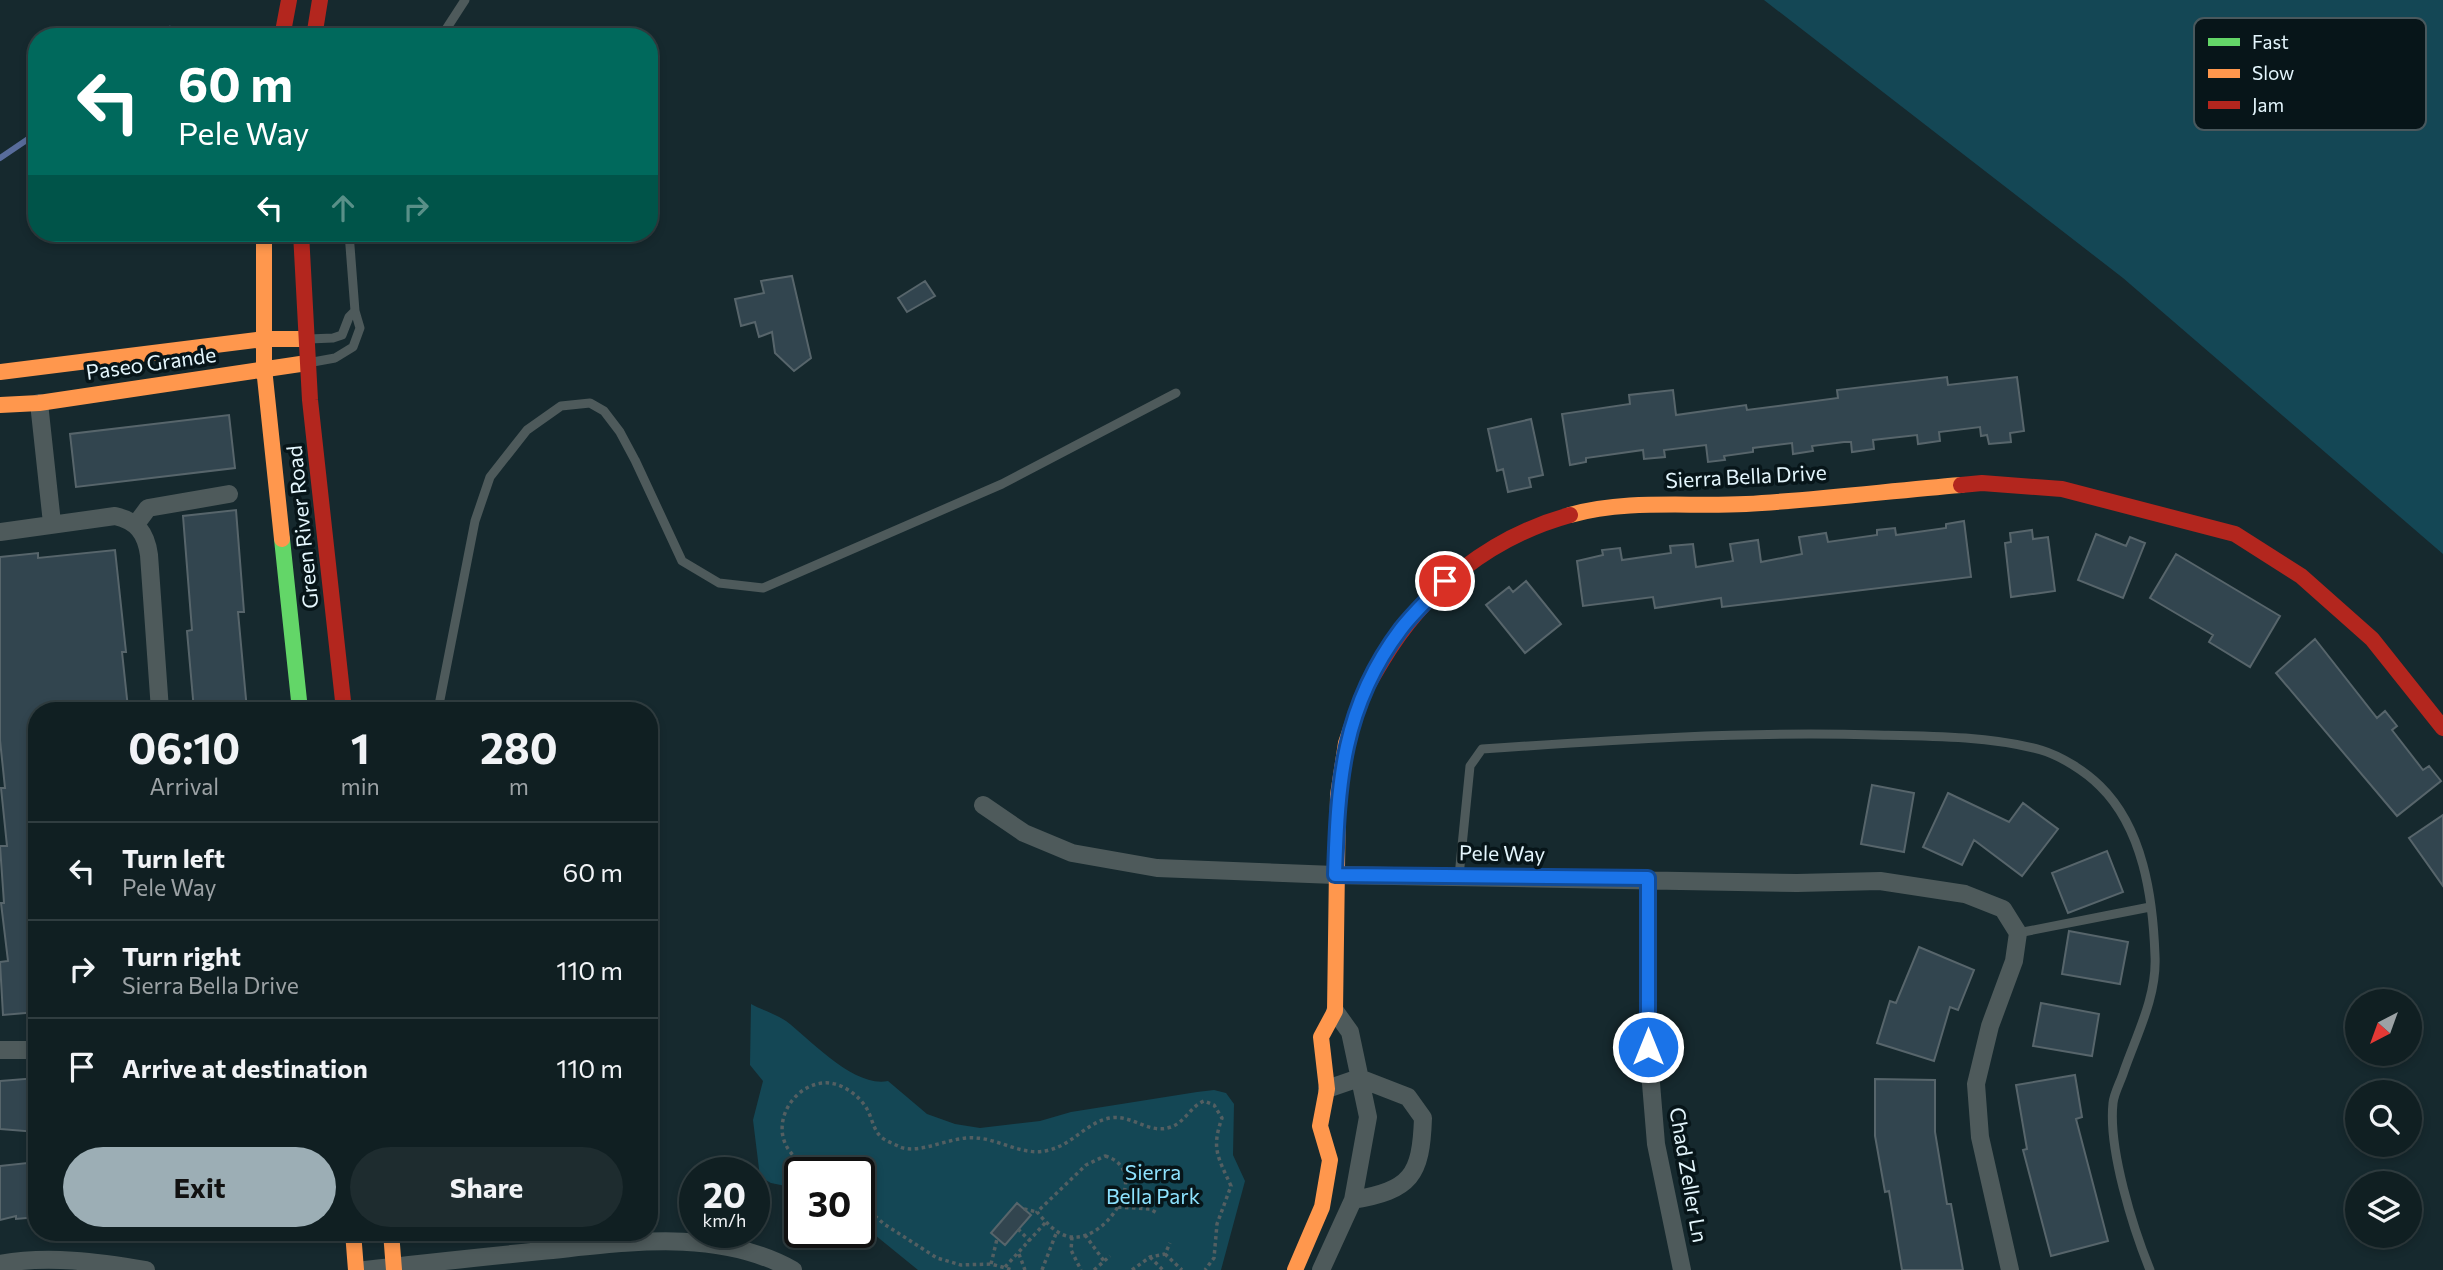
<!DOCTYPE html>
<style>
:root{--surface:#101f22;--page:#1e2c2f;--text:#f1f3f6;--muted:#9ca2a5;--line:#303d40;--accent:#9caeb5}
body{margin:0;font-family:Commissioner,sans-serif;background:var(--page);color:var(--text);height:100vh;display:flex;flex-direction:column;font-size:26px;white-space:nowrap}
*{box-sizing:border-box;margin:0}
p{font-size:23px;color:var(--muted)}
.icon{flex:none;width:38px;height:38px;fill:none;stroke:currentColor;stroke-width:2;stroke-linecap:round;stroke-linejoin:round}
.map{position:relative;flex:1;overflow:hidden}
.panel{position:absolute;left:28px;top:702px;width:630px;height:539px;display:flex;flex-direction:column;background:var(--surface);border-radius:28px;box-shadow:0 4px 10px #0003,0 0 0 2px var(--line)}
.panel>*{flex:none}
.top-card{position:absolute;left:28px;top:28px;width:630px;height:214px;border-radius:28px;box-shadow:0 4px 10px #0003,0 0 0 2px var(--line);background:#00695c;color:#fff;overflow:hidden}
.needle{width:46px;rotate:221deg}
.buttons{position:absolute;left:2345px;top:989px;display:grid;gap:14px}
.buttons a{display:grid;place-items:center;width:77px;height:77px;border-radius:50%;background:var(--surface);box-shadow:0 4px 10px #0003,0 0 0 2px var(--line);font-size:35px}
.speed{position:absolute;left:679px;top:1157px;display:flex;gap:14px;font-size:35px;font-weight:700;text-align:center}
.speed>*{display:grid;place-content:center;width:91px;height:91px;border-radius:50%;background:var(--surface);box-shadow:0 4px 10px #0003,0 0 0 2px var(--line);line-height:1}
.speed small{font-size:18px;font-weight:400}
.speed .limit{border:4px solid #111;border-radius:10px;background:#fff;color:#111}
.pin{position:absolute;display:grid;place-items:center;width:60px;height:60px;color:#fff;margin:-30px;border:4px solid #fff;border-radius:50%;box-shadow:0 2px 7px #0007}
.me{position:absolute;width:77px;margin:-38px;rotate:0deg;stroke-linejoin:round;filter:drop-shadow(0 0 5px #0008)}
.turn{display:flex;align-items:center;gap:24px;height:147px;padding:0 35px;font-size:32px}
.turn .icon{width:91px;height:91px;stroke-width:2.5}
.turn b{display:block;font-size:49px;line-height:60px}
.lanes{display:flex;align-items:center;height:66px;padding:0 35px;background:#0003;justify-content:center;gap:35px;direction:ltr}
.lanes .off{opacity:.35}
.eta{display:flex;justify-content:space-evenly;align-items:center;height:119px;text-align:center}
.eta b{font-size:42px;font-weight:700;line-height:49px}
.primary-button{display:flex;gap:14px;margin-top:auto;padding:14px 35px}
.primary-button a{flex:1;height:80px;border-radius:42px;background:var(--accent);color:#111;font-size:28px;font-weight:700;line-height:80px;text-align:center}
.primary-button a+a{background:var(--page);color:var(--text)}
ul{padding:0;list-style:none}
li{display:flex;align-items:center;gap:21px;height:98px;padding:0 35px;border-top:2px solid var(--line)}
li div{flex:1}
li b{display:block;font-size:26px}
li em{font-style:normal}
.map>svg:first-child{display:block}
.green{fill:#144755}
.lines{fill:none;stroke-linecap:round;stroke-linejoin:round}
.stream{stroke:#586c9b;stroke-width:6}
.building{fill:#32454f;stroke:#57656b;stroke-width:2}
.path{stroke:#535f62;stroke-width:3.5;stroke-dasharray:3.5 3.5;stroke-linecap:butt}
.lane{stroke:#4e5a5b;stroke-width:9}
.street{stroke:#4e5a5b;stroke-width:18}
.fast{stroke:#63d668;stroke-width:16}
.slow{stroke:#ff974d;stroke-width:16}
.jam{stroke:#b3261e;stroke-width:16}
.route-casing{stroke:#114b97;stroke-width:18}
.route{stroke:#1a73e8;stroke-width:12}
.labels{text-anchor:middle;stroke-width:7;stroke-linejoin:round;paint-order:stroke}
.street-label{font-size:21px;fill:#e4f6fd;stroke:#071519}
.park-label{font-size:21px;fill:#8de2fe;stroke:#071519}
.key{fill:#071519;stroke:#49585d;stroke-width:2}
.key-label{font-size:19px;fill:#e4f6fd}
</style>
<div class="map">
<svg width="2443" height="1270" viewBox="0 0 2443 1270">
<rect width="100%" height="100%" fill="#16292e"/>
<path class="green" d="M1764,0H2443V554L2123,278Z
M751,1004C762,1010 776,1014 786,1021C811,1040 854,1088 888,1081L927,1114L955,1124L980,1128L1040,1121L1071,1112L1197,1092L1214,1090L1226,1093L1234,1104L1233,1155L1245,1181L1221,1270H918L859,1222V1172H800V1189L771,1183L760,1177L753,1120L763,1081L750,1065Z"/>
<g class="lines">
<path class="stream" d="M163,37L170,29
M0,158L37,133"/>
</g>
<path class="building" d="M792,276L811,358L794,371L775,353L772,332L759,337L755,322L741,326L735,299L764,293L761,281Z
M925,281L935,296L907,312L898,298Z
M1947,377L1948,385L2017,377L2024,431L2010,433L2011,442L1989,444L1987,435L1981,436L1980,427L1939,432L1940,441L1918,444L1917,435L1873,440L1874,449L1852,452L1851,442H1844L1812,446L1813,451L1793,454L1792,443L1753,448V452L1724,456L1725,460L1708,462L1706,445L1664,450L1665,457L1644,459L1643,450L1586,458V462L1570,465L1562,414L1630,404L1629,395L1673,390L1676,415L1746,405L1747,410L1838,398L1837,390Z
M229,415L235,468L76,487L70,434Z
M1531,419L1543,475L1529,478L1531,487L1508,492L1503,469L1497,471L1488,429Z
M236,510L244,612H238L247,710H194L187,631L192,630L183,516Z
M1964,521L1971,577L1722,607L1721,598L1655,608L1653,597L1583,606L1577,561L1603,555L1602,550L1620,548L1622,560L1671,553L1670,546L1693,544L1696,567L1733,561L1730,544L1758,540L1761,562L1802,554L1799,537L1826,533L1828,542L1877,535V530L1895,528L1896,535L1946,528V524Z
M2032,530L2033,539L2048,537L2055,591L2011,597L2005,543L2011,542L2010,533Z
M2096,534L2126,546L2130,537L2145,543L2123,598L2078,580Z
M115,550L126,652H122L128,708L37,710V1012L3,1015L0,962L8,961L1,903H4L0,846H7L1,788H5L0,740V557L38,553V558Z
M2176,554L2280,616L2250,667L2209,642L2213,635L2150,598Z
M1526,581L1561,624L1525,653L1486,605L1509,587L1513,592Z
M2315,639L2377,718L2385,711L2397,726L2392,730L2423,770L2429,766L2441,781L2397,816L2276,673Z
M1872,785L1914,793L1904,852L1861,844Z
M1948,793L2009,822L2023,803L2058,829L2022,876L1974,840L1962,865L1923,847Z
M2443,815V886L2409,838Z
M2107,851L2123,892L2068,913L2052,873Z
M2069,931L2128,942L2120,984L2062,974Z
M1919,947L1974,970L1958,1010L1950,1007L1934,1061L1877,1043L1890,1001L1896,1003Z
M2041,1003L2099,1014L2092,1056L2033,1046Z
M2075,1075L2082,1117L2076,1119L2108,1241L2051,1256L2023,1150L2027,1149L2016,1085Z
M37,1078V1132L0,1129V1081Z
M1875,1079L1935,1080V1132L1947,1204H1951L1963,1270H1902L1889,1191L1885,1192L1875,1136Z
M27,1163V1166L37,1165V1217L16,1219V1216L0,1220V1166Z
M1017,1203L1031,1215L1005,1245L991,1233Z"/>
<g class="lines">
<path class="path" d="M1105,1156C1152,1169 1109,1241 1072,1237C1057,1236 1046,1222 1037,1212L1086,1165Z
M830,1172C818,1169 805,1166 796,1158C766,1132 789,1086 823,1083C840,1081 859,1095 867,1109C872,1118 873,1129 881,1137C886,1141 894,1144 900,1147C921,1155 952,1135 977,1138C1002,1140 1024,1157 1049,1150C1072,1145 1087,1122 1110,1118C1132,1114 1149,1135 1171,1127C1185,1122 1191,1106 1204,1101L1214,1105L1222,1118C1211,1149 1218,1157 1231,1186L1217,1224L1214,1258L1205,1270
M859,1202L884,1224L937,1258L961,1265L991,1264L1013,1270
M1118,1207L1150,1209L1157,1213
M1024,1209L1037,1212
M1018,1229L1030,1241
M1085,1235L1104,1261
M1072,1237L1071,1250L1081,1270
M1019,1254L1025,1270
M1165,1254L1182,1270
M1150,1257L1163,1270
M991,1264L997,1239
M1005,1267L1046,1222
M1042,1270L1057,1231
M1094,1270L1110,1256
M1132,1270L1150,1257L1165,1254L1170,1243"/>
<path class="lane" d="M441,37L465,0
M349,233L355,311
M309,339L333,338L342,335L349,317L355,311L360,328L353,347L335,358L313,362
M438,710L475,521L490,477L527,430L561,406L590,403L604,411L620,432L635,460L682,561L719,583L763,588L1002,484L1176,393
M1459,876L1470,766L1482,749C1613,740 1745,731 1876,735C1929,736 1990,736 2041,750C2061,756 2085,771 2100,786C2143,828 2153,897 2155,956C2157,996 2137,1034 2124,1071C2121,1081 2114,1093 2113,1103C2108,1149 2133,1228 2150,1270
M2018,933L2150,907"/>
<path class="street" d="M39,403L52,523
M136,524L148,508L229,494
M0,532L115,516C137,521 146,533 149,555L160,710
M983,805L1024,833L1072,853L1157,868L1335,875L1797,883L1880,881L1965,894L2003,909L2018,933L2014,961L1990,1026L1976,1084L1980,1137L2010,1270
M1648,879V1047L1656,1144L1682,1270
M0,1050H37
M1327,1089L1359,1078L1408,1097L1423,1118C1421,1176 1411,1190 1353,1200
M0,1264C47,1255 99,1262 146,1270
M365,1270C423,1263 482,1257 541,1251C624,1243 716,1227 793,1270
M1321,1270L1353,1200L1368,1117L1350,1032L1335,1011"/>
<path class="fast" d="M282,539L300,710"/>
<path class="slow" d="M264,233V368L282,539
M0,372L264,339H306
M0,405L39,403L307,363
M1570,515C1628,499 1687,507 1746,504C1818,500 1889,491 1961,485
M353,1232L356,1270
M391,1232L394,1270
M1295,1270L1322,1207L1330,1160L1320,1126L1327,1089L1321,1037L1335,1011L1338,795L1346,743L1361,699"/>
<path class="jam" d="M282,37L289,0
M314,37L320,0
M301,233L310,400L344,710
M1961,485L1982,483L2062,489L2235,534L2301,576L2372,639L2443,728
M1361,699C1366,686 1375,673 1382,661C1424,590 1490,537 1570,515"/>
</g>
<g class="lines">
<defs>
<path id="route" d="M1445,581C1431,597 1414,612 1401,629C1342,707 1338,782 1335,875L1648,878V1047"/>
</defs>
<use href="#route" class="route-casing"/>
<use href="#route" class="route"/>
</g>
<g class="labels">
<g class="street-label">
<text transform="translate(151 364) rotate(-8)" y="7">Paseo Grande</text>
<text transform="translate(1746 477) rotate(-3)" y="7">Sierra Bella Drive</text>
<text transform="translate(303 527) rotate(-96)" y="7">Green River Road</text>
<text transform="translate(1502 854) rotate(1)" y="7">Pele Way</text>
<text transform="translate(1688 1175) rotate(80)" y="7">Chad Zeller Ln</text>
</g>
<g class="park-label">
<text x="1153" y="1180">Sierra<tspan x="1153" dy="24">Bella Park</tspan></text>
</g>
</g>
<rect x="2194" y="18" width="232" height="112" rx="10" class="key"/>
<rect x="2208" y="38" width="32" height="8" fill="#63d668"/>
<rect x="2208" y="69" width="32" height="9" fill="#ff974d"/>
<rect x="2208" y="101" width="32" height="8" fill="#b3261e"/>
<g class="key-label">
<text x="2252" y="49">Fast</text>
<text x="2252" y="80">Slow</text>
<text x="2252" y="112">Jam</text>
</g>
</svg>
<div class="buttons">
<a><svg class="needle" viewBox="-14 -14 28 28"><path d="M0-13l5 13h-10z" fill="#e53935"/><path d="M0 13l5-13h-10z" fill="#9ca2a5"/></svg></a>
<a><svg class="icon" aria-label="search" viewBox="0 0 24 24"><circle cx="10" cy="10" r="6"/><path d="M15 15l6 6"/></svg></a>
<a><svg class="icon" aria-label="layers" viewBox="0 0 24 24"><path d="M12 4l9 5-9 5-9-5zM3 14l9 5 9-5"/></svg></a>
</div>
<div class="speed"><div>20<small>km/h</small></div><div class="limit">30</div></div>
<div class="pin" style="left:1445px;top:581px;background:#d93025"><svg class="icon" aria-label="arrive" viewBox="0 0 24 24"><path d="M6 21V4h12l-3 4 3 4H6"/></svg></div>
<svg class="me" style="left:1648px;top:1047px" viewBox="-20 -20 40 40"><circle r="17" fill="#1a73e8" stroke="#fff" stroke-width="3"/><path d="M0-11L8 9 0 5-8 9z" fill="#fff"/></svg>
<div class="top-card">
<div class="turn"><svg class="icon" aria-label="left" viewBox="0 0 24 24"><path d="M17 20v-9H6M10 6l-5 5 5 5"/></svg><div><b>60 m</b>Pele Way</div></div>
<div class="lanes"><svg class="icon" aria-label="left" viewBox="0 0 24 24"><path d="M17 20v-9H6M10 6l-5 5 5 5"/></svg><svg class="icon off" aria-label="ahead" viewBox="0 0 24 24"><path d="M12 20V5M6 11l6-6 6 6"/></svg><svg class="icon off" aria-label="right" viewBox="0 0 24 24"><path d="M7 20v-9h11M14 6l5 5-5 5"/></svg></div>
</div>
<section class="panel">
<div class="eta">
<div><b>06:10</b><p>Arrival</p></div>
<div><b>1</b><p>min</p></div>
<div><b>280</b><p>m</p></div>
</div>
<ul>
<li><svg class="icon" aria-label="left" viewBox="0 0 24 24"><path d="M17 20v-9H6M10 6l-5 5 5 5"/></svg><div><b>Turn left</b><p>Pele Way</p></div><em>60 m</em></li>
<li><svg class="icon" aria-label="right" viewBox="0 0 24 24"><path d="M7 20v-9h11M14 6l5 5-5 5"/></svg><div><b>Turn right</b><p>Sierra Bella Drive</p></div><em>110 m</em></li>
<li><svg class="icon" aria-label="arrive" viewBox="0 0 24 24"><path d="M6 21V4h12l-3 4 3 4H6"/></svg><div><b>Arrive at destination</b></div><em>110 m</em></li>
</ul>
<div class="primary-button"><a>Exit</a><a>Share</a></div>
</section>
</div>
